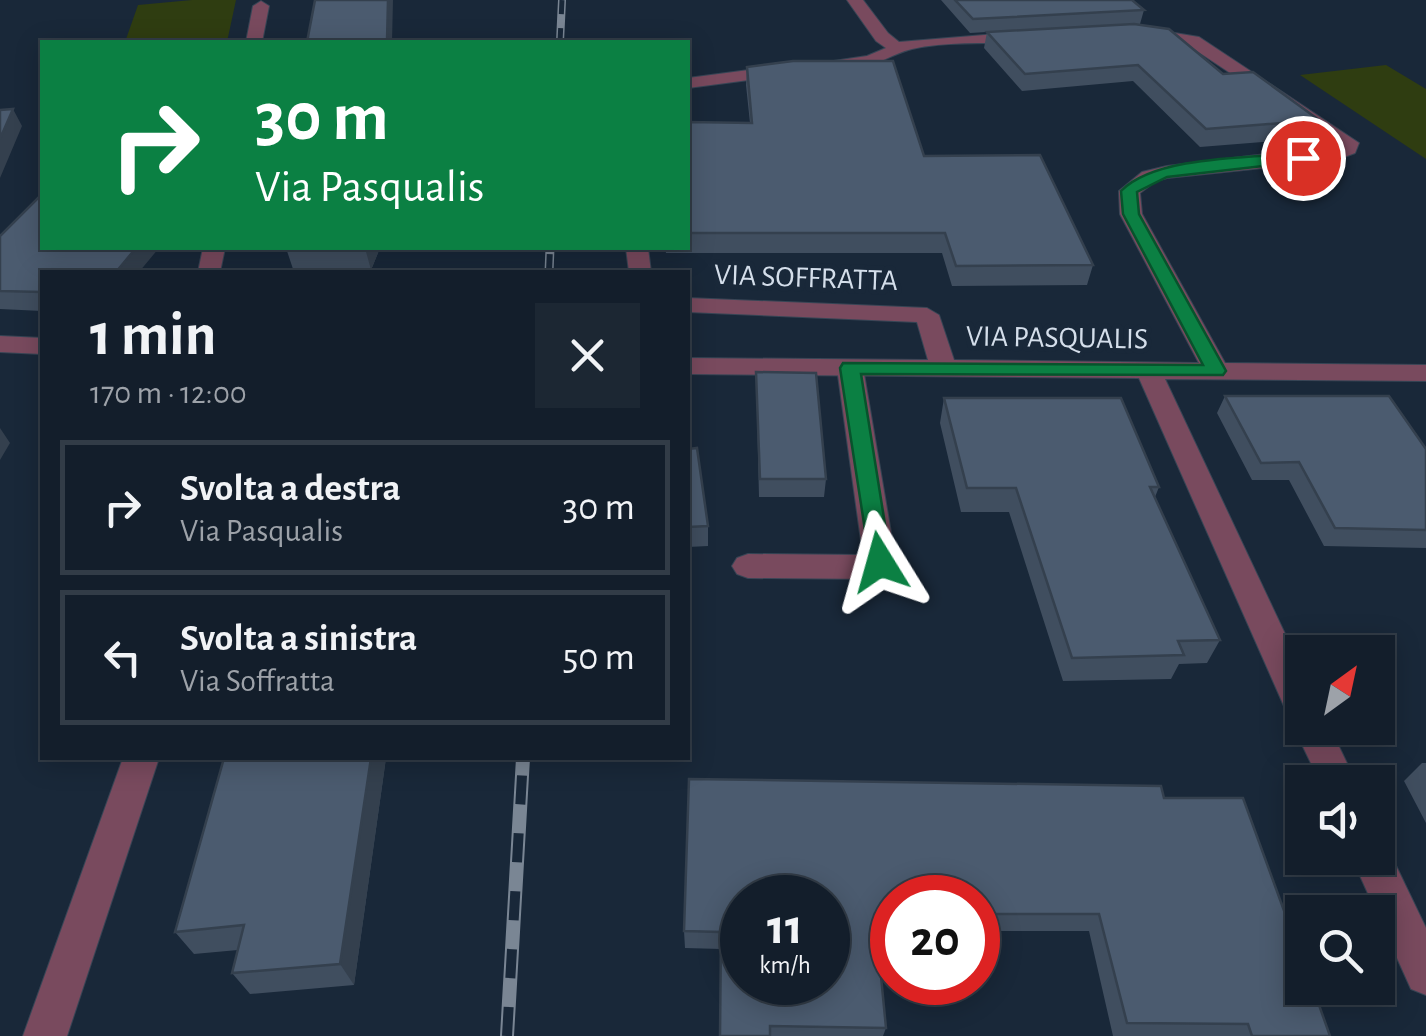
<!DOCTYPE html>
<html lang="it">
<meta charset="utf-8">
<style>
:root{--surface:#131e2b;--page:#1c2733;--text:#f1f3f6;--muted:#9da2a9;--line:#323c47}
body{margin:0;font-family:"Alegreya Sans",sans-serif;background:var(--page);color:var(--text);height:100vh;display:flex;flex-direction:column;font-size:38px;white-space:nowrap}
*{box-sizing:border-box;margin:0}
p{font-size:32px;color:var(--muted)}
.icon{flex:none;width:55px;height:55px;fill:none;stroke:currentColor;stroke-width:2;stroke-linecap:round;stroke-linejoin:round}
.map{position:relative;flex:1;overflow:hidden}
.side{position:absolute;left:40px;top:270px;width:650px;height:490px;display:flex;flex-direction:column;background:var(--surface);border-radius:0px;box-shadow:0 5px 25px #0003,0 0 0 2px var(--line)}
.side>*{flex:none}
.guide{position:absolute;left:40px;top:40px;width:650px;height:210px;border-radius:0px;box-shadow:0 5px 25px #0003,0 0 0 2px var(--line);background:#0b8043;color:#fff;overflow:hidden}
.needle{width:65px;rotate:33deg}
.controls{position:absolute;left:1285px;top:635px;display:grid;gap:20px}
.controls a{display:grid;place-items:center;width:110px;height:110px;border-radius:0px;background:var(--surface);box-shadow:0 5px 25px #0003,0 0 0 2px var(--line);font-size:50px}
.speed{position:absolute;left:720px;top:875px;display:flex;gap:20px;font-size:50px;font-weight:700;text-align:center}
.speed>*{display:grid;place-content:center;width:130px;height:130px;border-radius:50%;background:var(--surface);box-shadow:0 5px 25px #0003,0 0 0 2px var(--line);line-height:1}
.speed small{font-size:25px;font-weight:400}
.speed .limit{border:15px solid #d22;background:#fff;color:#111}
.pin{position:absolute;display:grid;place-items:center;width:85px;height:85px;color:#fff;margin:-42px;border:5px solid #fff;border-radius:50%;box-shadow:0 2px 10px #0007}
.me{position:absolute;width:110px;margin:-55px;rotate:352deg;stroke-linejoin:round;filter:drop-shadow(0 0 8px #0008)}
.turn{display:flex;align-items:center;gap:35px;height:210px;padding:0 50px;font-size:45px}
.turn .icon{width:130px;height:130px;stroke-width:2.5}
.turn b{display:block;font-size:70px;line-height:85px}
.round{display:grid;place-items:center;flex:none;width:105px;height:105px;border-radius:0px;background:var(--page)}
.head{display:flex;align-items:center;justify-content:space-between;height:170px;padding:0 50px}
h1{font-size:60px;font-weight:600;line-height:75px}
ul{padding:0;list-style:none}
li{display:flex;align-items:center;gap:30px;height:135px;margin:0 20px 15px;padding:0 30px;border:5px solid var(--line);border-radius:0px}
li div{flex:1}
li b{display:block;font-size:38px}
li em{font-style:normal}
.map>svg:first-child{display:block}
.green{fill:#2f3d11}
.lines{fill:none;stroke-linecap:round;stroke-linejoin:round}
.lane-casing{stroke:#374555;stroke-width:2}
.street-casing{stroke:#374555;stroke-width:2}
.lane{fill:#794a5e;fill-rule:evenodd}
.street{fill:#794a5e;fill-rule:evenodd}
.rail-far2-casing{stroke:#7a8694;stroke-width:8}
.rail-far1-casing{stroke:#7a8694;stroke-width:9}
.rail-casing{stroke:#7a8694;stroke-width:14}
.rail-far2{stroke:#192839;stroke-width:5;stroke-dasharray:14;stroke-linecap:butt}
.rail-far1{stroke:#192839;stroke-width:6;stroke-dasharray:18;stroke-linecap:butt}
.rail{stroke:#192839;stroke-width:10;stroke-dasharray:29;stroke-linecap:butt}
.wall{fill:#404e5f}
.shaded-wall{fill:#34404e}
.building{fill:#4b5b6f;stroke:#34404e;stroke-width:2.5;fill-rule:evenodd}
.route{fill:#0b8043;stroke:#07532c;stroke-width:2.5}
.labels{text-anchor:middle;stroke-width:10;stroke-linejoin:round;paint-order:stroke}
.street-label{font-size:30px;fill:#d4deea;stroke:#192839}
</style>
<div class="map">
<svg width="1426" height="1036" viewBox="0 0 1426 1036">
<rect width="100%" height="100%" fill="#192839"/>
<path class="green" d="M192,0H236L227,42H125L138,5Z
M1386,65L1426,89V159L1300,75Z"/>
<g class="lines">
<defs>
<path id="lane" d="M850,360L863,368L896,562L885,575L874,579L748,578L737,574L732,566L737,558L748,554L863,555L837,368Z"/>
<path id="street" d="M847,0H863L888,33L899,42L1022,32L1030,37L1022,42C987,44 946,41 912,49C888,54 848,85 824,66L827,62L867,56L886,48L876,41Z
M261,1L269,6L262,42H246L253,6Z
M1138,27L1199,37L1359,143L1355,153L1337,160L1167,178L1156,181L1140,193L1142,214L1225,363L1426,365V381L1165,379L1302,670V728H1330L1356,782H1320L1294,728L1298,720L1290,716L1284,706L1139,378L688,374V358L928,360L917,322L688,312V298L927,308L939,315L954,360L1199,363L1120,214L1119,191L1142,172L1167,166L1339,145L1188,45L1132,36L1130,32Z
M788,65L797,70L794,74L688,88V78Z
M203,248H225L220,272H198Z
M626,248H648L651,272H629Z
M0,336L42,338V354L0,352Z
M123,758H159L67,1036H23Z
M1378,842L1386,845L1426,928V995L1411,989L1352,858H1378Z"/>
</defs>
<use href="#lane" class="lane-casing"/>
<use href="#street" class="street-casing"/>
<use href="#lane" class="lane"/>
<use href="#street" class="street"/>
<defs>
<path id="rail-far2" d="M560,42L562,0"/>
<path id="rail-far1" d="M549,272L550,248"/>
<path id="rail" d="M507,1036L523,758"/>
</defs>
<use href="#rail-far2" class="rail-far2-casing"/>
<use href="#rail-far1" class="rail-far1-casing"/>
<use href="#rail" class="rail-casing"/>
<use href="#rail-far2" class="rail-far2"/>
<use href="#rail-far1" class="rail-far1"/>
<use href="#rail" class="rail"/>
</g>
<path class="wall" d="M941,0H1132L1144,10L1140,24H1135L1223,74L1319,120L1312,138L1200,147L1133,81L1022,91L984,48L987,32L970,33Z
M747,67L924,156L1093,265L1087,285L952,286L942,253H666L665,248H688V122L750,123L746,85Z
M0,236L42,272V311L0,309Z
M286,248H380L371,270L293,269Z
M756,372L826,479L824,497H759Z
M1225,396L1426,449V548L1324,546L1289,480H1252L1217,413Z
M944,398L1159,487L1155,497L1220,640L1207,663L1179,664L1171,679L1063,681L1009,512H961L940,423Z
M688,449L708,526V546L688,547Z
M386,758L354,985L250,994L232,973L238,950L194,954L175,932Z
M1422,763H1426V823L1404,781Z
M1164,798L1330,1036H1113L1089,931H978V898H892V931H877L886,1028L883,1036H720L721,949L685,948L684,931Z"/>
<path class="shaded-wall" d="M388,0H393L392,42H387Z
M13,109L22,126L0,178V139Z
M136,248H159L139,272H116Z
M365,248H380L371,270Z
M0,428L10,443L0,460Z
M371,758H386L354,985L340,964Z"/>
<path class="building" d="M315,0H388L387,42H307Z
M955,0H1132L1144,10L973,19Z
M1134,24L1169,29L1223,74L1253,72L1319,120L1206,129L1138,65L1025,74L987,32Z
M793,61H893L924,156L1040,155L1093,265L956,266L945,233H688V122L752,123L747,67Z
M13,109L0,139V110Z
M42,194V248H136L116,272H42V292L0,291V236Z
M756,372L816,373L826,479H760Z
M1225,396H1389L1426,449V530L1335,528L1299,462L1261,463Z
M944,398H1121L1159,487H1150L1220,640L1178,641L1184,655L1072,658L1016,488H967Z
M697,448L708,526L688,527V449Z
M224,758H371L340,964L232,973L244,925L175,932Z
M689,779L1161,786L1164,798H1243L1302,960V988H1313L1330,1036H1252L1248,1024L1127,1023L1099,914H978V898H892V914H875L886,1028L770,1026V1036H720L721,932L684,931ZM742,898H828V982H742Z"/>
<path class="route" d="M1303,153L1311,158L1308,161L1167,177L1137,192L1139,214L1226,371L1223,375L861,374L891,562L880,571L871,569L840,368L843,363L1203,365L1123,214L1121,191C1156,155 1253,158 1303,153Z"/>
<g class="labels">
<g class="street-label">
<text transform="translate(806 277) rotate(2)" y="10">VIA SOFFRATTA</text>
<text transform="translate(1057 337) rotate(1)" y="10">VIA PASQUALIS</text>
</g>
</g>
</svg>
<div class="controls">
<a><svg class="needle" viewBox="-14 -14 28 28"><path d="M0-13l5 13h-10z" fill="#e53935"/><path d="M0 13l5-13h-10z" fill="#9da2a9"/></svg></a>
<a><svg class="icon" aria-label="sound" viewBox="0 0 24 24"><path d="M4 9h4l5-4v14l-5-4H4zM17 9q2 3 0 6"/></svg></a>
<a><svg class="icon" aria-label="search" viewBox="0 0 24 24"><circle cx="10" cy="10" r="6"/><path d="M15 15l6 6"/></svg></a>
</div>
<div class="speed"><div>11<small>km/h</small></div><div class="limit">20</div></div>
<div class="pin" style="left:1303px;top:158px;background:#d93025"><svg class="icon" aria-label="arrive" viewBox="0 0 24 24"><path d="M6 21V4h12l-3 4 3 4H6"/></svg></div>
<svg class="me" style="left:880px;top:562px" viewBox="-20 -20 40 40"><path d="M0-17L14 15 0 8-14 15z" fill="#0b8043" stroke="#fff" stroke-width="4"/></svg>
<div class="guide">
<div class="turn"><svg class="icon" aria-label="right" viewBox="0 0 24 24"><path d="M7 20v-9h11M14 6l5 5-5 5"/></svg><div><b>30 m</b>Via Pasqualis</div></div>
</div>
<section class="side">
<div class="head"><div><h1>1 min</h1><p>170 m · 12:00</p></div><a class="round"><svg class="icon" aria-label="close" viewBox="0 0 24 24"><path d="M6 6l12 12M18 6L6 18"/></svg></a></div>
<ul>
<li><svg class="icon" aria-label="right" viewBox="0 0 24 24"><path d="M7 20v-9h11M14 6l5 5-5 5"/></svg><div><b>Svolta a destra</b><p>Via Pasqualis</p></div><em>30 m</em></li>
<li><svg class="icon" aria-label="left" viewBox="0 0 24 24"><path d="M17 20v-9H6M10 6l-5 5 5 5"/></svg><div><b>Svolta a sinistra</b><p>Via Soffratta</p></div><em>50 m</em></li>
</ul>
</section>
</div>
